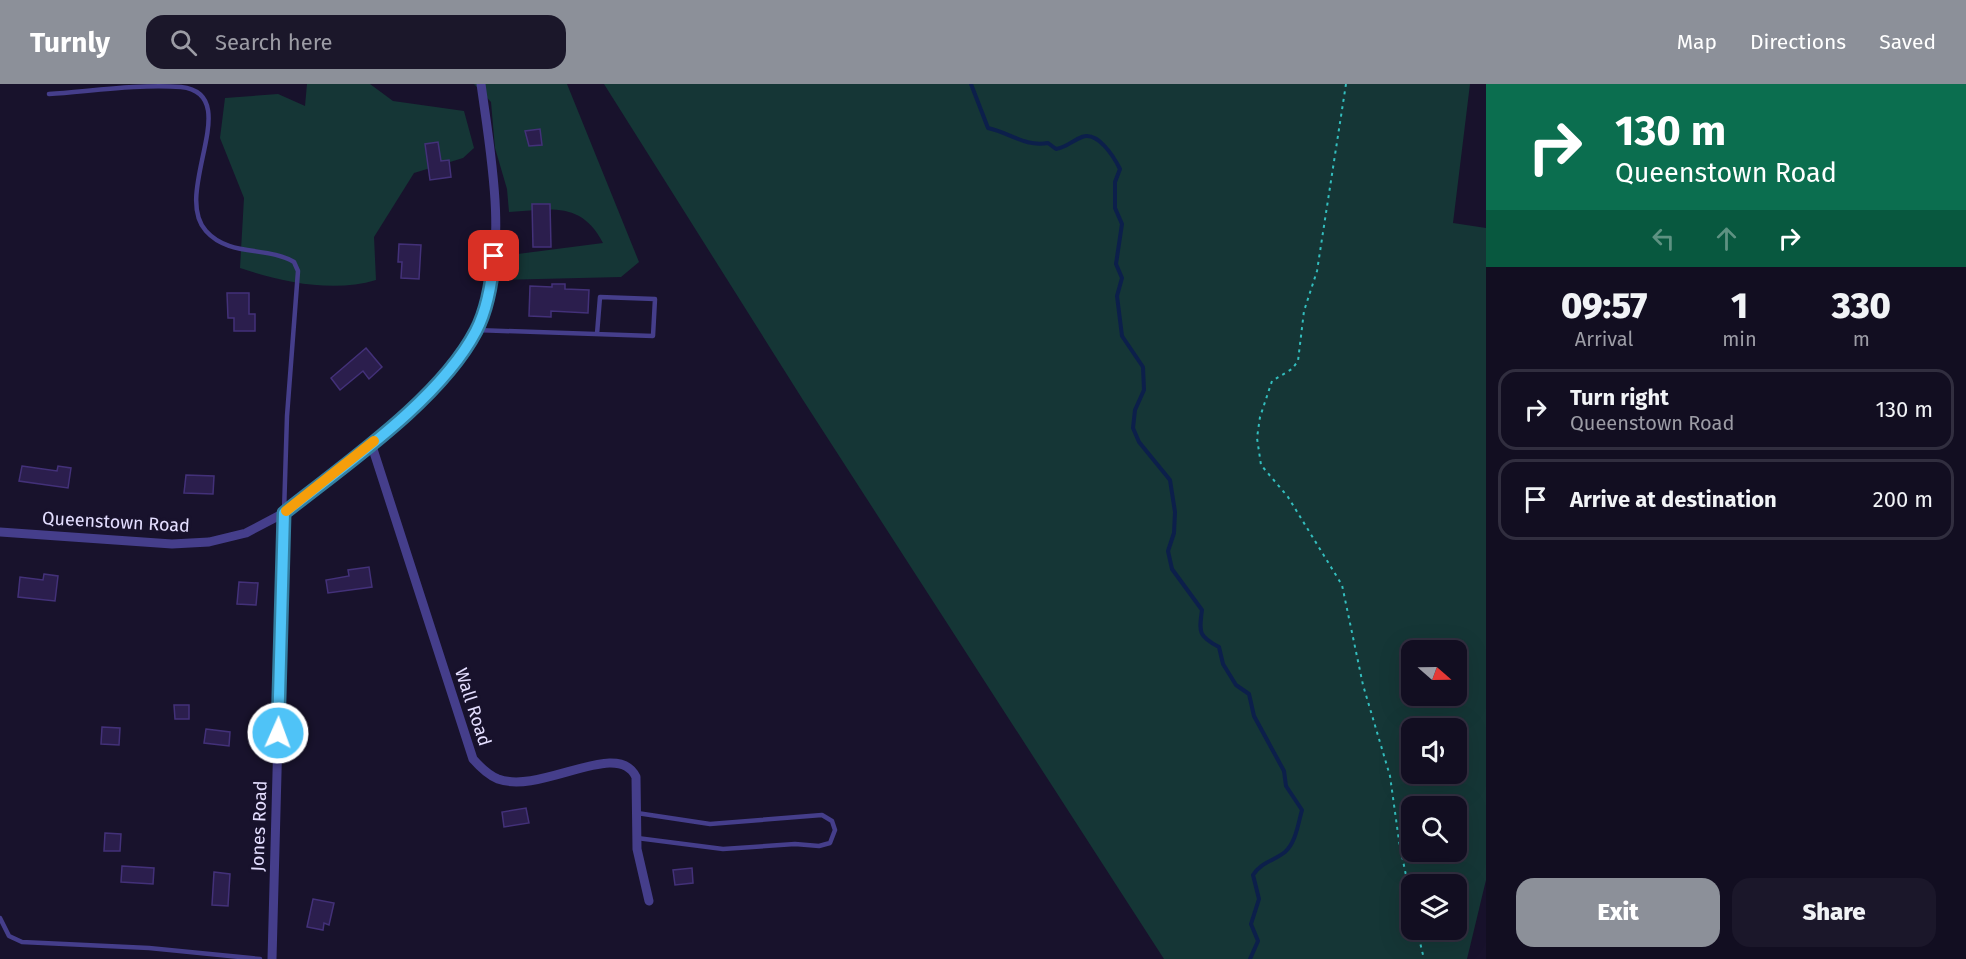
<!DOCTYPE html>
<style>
:root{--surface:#120e21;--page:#1b172a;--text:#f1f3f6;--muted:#9c9ca5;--line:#312e3f;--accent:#8c9099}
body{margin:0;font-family:"Fira Sans",sans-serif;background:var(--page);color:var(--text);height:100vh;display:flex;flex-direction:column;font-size:22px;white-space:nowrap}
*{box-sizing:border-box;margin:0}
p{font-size:20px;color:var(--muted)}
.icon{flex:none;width:33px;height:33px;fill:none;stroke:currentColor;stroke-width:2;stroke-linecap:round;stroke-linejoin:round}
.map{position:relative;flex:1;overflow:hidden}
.panel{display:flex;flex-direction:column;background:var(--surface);width:480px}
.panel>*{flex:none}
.top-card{background:#0b6e4f;color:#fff;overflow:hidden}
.needle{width:39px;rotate:110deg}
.tools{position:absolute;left:1401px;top:556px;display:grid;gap:12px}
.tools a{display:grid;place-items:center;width:66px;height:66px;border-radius:12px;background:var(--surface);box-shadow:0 6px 24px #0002,0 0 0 2px var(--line);font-size:30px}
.pin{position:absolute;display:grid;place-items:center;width:51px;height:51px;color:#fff;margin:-26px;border-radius:12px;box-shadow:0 3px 9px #0006}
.me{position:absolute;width:66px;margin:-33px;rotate:2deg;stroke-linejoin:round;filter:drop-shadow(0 0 4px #0008)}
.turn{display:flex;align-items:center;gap:21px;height:126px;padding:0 30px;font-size:27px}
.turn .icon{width:78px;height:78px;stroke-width:2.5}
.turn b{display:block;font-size:42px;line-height:51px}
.lanes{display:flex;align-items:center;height:57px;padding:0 30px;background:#0003;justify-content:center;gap:30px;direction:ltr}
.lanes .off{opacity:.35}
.eta{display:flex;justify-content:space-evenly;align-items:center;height:102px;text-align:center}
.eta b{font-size:36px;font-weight:800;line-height:42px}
.action{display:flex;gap:12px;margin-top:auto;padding:12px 30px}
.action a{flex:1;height:69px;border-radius:18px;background:var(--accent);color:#fff;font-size:24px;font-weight:800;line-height:69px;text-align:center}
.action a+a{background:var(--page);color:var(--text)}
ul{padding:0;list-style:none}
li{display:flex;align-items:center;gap:18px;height:81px;margin:0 12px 9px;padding:0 18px;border:3px solid var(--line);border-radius:18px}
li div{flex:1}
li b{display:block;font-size:22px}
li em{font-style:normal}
header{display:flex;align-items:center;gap:36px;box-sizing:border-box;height:84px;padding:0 30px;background:var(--accent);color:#fff}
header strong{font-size:28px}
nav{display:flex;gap:33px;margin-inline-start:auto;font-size:21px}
.search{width:420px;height:54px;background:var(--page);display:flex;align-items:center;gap:15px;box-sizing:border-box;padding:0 21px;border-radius:18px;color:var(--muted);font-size:22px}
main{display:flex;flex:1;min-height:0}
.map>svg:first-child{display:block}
.green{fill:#153636;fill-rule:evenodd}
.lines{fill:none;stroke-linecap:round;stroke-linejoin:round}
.stream{stroke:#0c1f4b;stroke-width:4}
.building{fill:#2b1e4d;stroke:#433179;stroke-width:1.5}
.path{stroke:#33bebe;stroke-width:2;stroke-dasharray:3 4.5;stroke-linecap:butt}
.service{stroke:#453e8b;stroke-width:4.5}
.minor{stroke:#453e8b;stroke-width:9}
.route-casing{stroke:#337fa1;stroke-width:15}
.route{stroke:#4fc3f7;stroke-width:10}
.slow{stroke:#f59e0b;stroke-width:10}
.labels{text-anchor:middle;stroke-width:6;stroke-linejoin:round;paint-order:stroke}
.street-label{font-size:18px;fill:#e4deff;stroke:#18122c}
</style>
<header>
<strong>Turnly</strong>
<div class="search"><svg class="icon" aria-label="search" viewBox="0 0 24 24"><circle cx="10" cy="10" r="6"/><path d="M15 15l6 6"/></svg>Search here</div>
<nav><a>Map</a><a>Directions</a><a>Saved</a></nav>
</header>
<main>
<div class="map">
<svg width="1486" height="875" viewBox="0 0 1486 875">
<rect width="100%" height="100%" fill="#18122c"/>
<path class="green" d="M307,0H370L393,17L464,27L474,64L463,74L414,89L374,153L376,196C333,209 282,198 240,184L244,114L220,54L225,14L278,10L305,22Z
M474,0H567L639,178L621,193L501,196L503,172L603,159C581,116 549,126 509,128L507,105L495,64L491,18Z
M604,0H1470L1453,139L1486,144V796L1467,875H1164L803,316ZM1412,567H1456V612H1412ZM1412,645H1456V690H1412ZM1412,723H1456V768H1412ZM1412,801H1456V846H1412Z"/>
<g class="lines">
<path class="stream" d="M971,0L988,44C1011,49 1024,63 1048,59L1056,65C1068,63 1071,57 1082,53C1098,47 1114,73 1120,85L1115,98V124L1122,140L1116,180L1122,194L1117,212L1122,252L1143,283L1144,306L1135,326L1133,344L1139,358L1170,396L1175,428L1174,449L1168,467L1172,485L1202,526C1199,548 1198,552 1219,563L1223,580L1236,601L1249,610L1254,632L1284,687L1286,702L1302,726C1298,740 1296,758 1285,768C1274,777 1261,778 1253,791L1259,815L1251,840L1258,857L1250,875"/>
</g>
<path class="building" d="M540,45L542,61L529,62L525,47Z
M438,58L441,77L449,76L451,93L430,96L425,60Z
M532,120H550L551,163H533Z
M399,160L421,161L419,195L401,194L402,178H398Z
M552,200H565V205L589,206L588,229L551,227V233L529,232L530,202L552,203Z
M227,209H249V230H255V247H234V234H228Z
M366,264L382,283L369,295L363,287L340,306L331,294Z
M22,382L57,387L58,382L71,384L68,404L19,397Z
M186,391L214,392L213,410L184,409Z
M369,483L372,503L328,509L326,496L349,492L348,486Z
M44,490L58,492L55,517L18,513L20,493L43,496Z
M239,498L258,499L256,521L237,520Z
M174,621H189V635H175Z
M102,643L120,644L119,661L101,660Z
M206,645L230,648L229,662L204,659Z
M526,724L529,739L504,743L502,728Z
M105,749L121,750L120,767H104Z
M122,782L154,784L153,800L121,798Z
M692,784L693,799L675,801L673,786Z
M214,788L230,790L228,822L212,821Z
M313,815L334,819L329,841L324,839L323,846L307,843Z"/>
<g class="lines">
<path class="path" d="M1346,0L1317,187L1304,227L1298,277L1292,285L1272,297L1260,333L1257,354L1261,381L1288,413L1342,501L1363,601L1390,692L1399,757L1412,821
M1417,846L1424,875"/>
<path class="service" d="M49,10C92,7 138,0 181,3C246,10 171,109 206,147C229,173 267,162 294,178L298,187L287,332L284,429
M476,246L653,252L655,215L600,213L597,250
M637,729L710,740L822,731L832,737L835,746L830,759L819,762L795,760L723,765L637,754
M0,834L9,852L22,858L149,864L260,875"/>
<path class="minor" d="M371,359L473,675C480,683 488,691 498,695C541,711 618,654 636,693L637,765L649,817
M0,448L172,460L209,458L246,449L284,429C345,380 460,302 484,227C507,155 491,72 481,0
M272,875L284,429"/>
</g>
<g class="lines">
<defs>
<path id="route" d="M278,649L284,429C344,381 440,316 476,247C488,224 492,197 494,172"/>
</defs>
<use href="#route" class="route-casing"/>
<use href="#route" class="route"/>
<path class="slow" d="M286,427L374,357"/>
</g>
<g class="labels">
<g class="street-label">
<text transform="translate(116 438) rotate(3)" y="6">Queenstown Road</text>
<text transform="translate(473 623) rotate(72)" y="6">Wall Road</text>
<text transform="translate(259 742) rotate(-88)" y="6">Jones Road</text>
</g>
</g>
</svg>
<div class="tools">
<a><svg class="needle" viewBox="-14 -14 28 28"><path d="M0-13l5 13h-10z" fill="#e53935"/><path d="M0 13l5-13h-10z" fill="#9c9ca5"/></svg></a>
<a><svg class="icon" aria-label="sound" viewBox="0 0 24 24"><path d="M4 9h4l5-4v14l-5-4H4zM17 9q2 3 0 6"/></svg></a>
<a><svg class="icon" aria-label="search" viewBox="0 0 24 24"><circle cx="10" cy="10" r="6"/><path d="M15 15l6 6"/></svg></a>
<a><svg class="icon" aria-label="layers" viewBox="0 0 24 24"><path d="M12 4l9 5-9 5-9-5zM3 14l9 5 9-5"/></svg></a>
</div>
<div class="pin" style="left:494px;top:172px;background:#d93025"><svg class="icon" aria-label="arrive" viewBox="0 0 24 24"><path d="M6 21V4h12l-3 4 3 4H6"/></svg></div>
<svg class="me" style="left:278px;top:649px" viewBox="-20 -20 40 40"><circle r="17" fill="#4fc3f7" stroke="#fff" stroke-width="3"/><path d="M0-11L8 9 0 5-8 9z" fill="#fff"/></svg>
</div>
<section class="panel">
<div class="top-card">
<div class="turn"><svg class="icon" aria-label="right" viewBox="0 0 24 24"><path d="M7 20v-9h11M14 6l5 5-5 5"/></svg><div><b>130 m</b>Queenstown Road</div></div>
<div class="lanes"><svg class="icon off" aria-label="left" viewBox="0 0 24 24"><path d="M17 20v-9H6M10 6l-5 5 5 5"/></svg><svg class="icon off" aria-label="ahead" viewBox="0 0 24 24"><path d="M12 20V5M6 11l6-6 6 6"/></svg><svg class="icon" aria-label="right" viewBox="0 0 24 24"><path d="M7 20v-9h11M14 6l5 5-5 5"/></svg></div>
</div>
<div class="eta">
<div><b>09:57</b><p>Arrival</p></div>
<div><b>1</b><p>min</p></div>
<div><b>330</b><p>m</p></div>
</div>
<ul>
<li><svg class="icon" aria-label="right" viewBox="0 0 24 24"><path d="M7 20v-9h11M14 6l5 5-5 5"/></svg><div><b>Turn right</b><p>Queenstown Road</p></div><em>130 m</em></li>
<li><svg class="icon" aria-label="arrive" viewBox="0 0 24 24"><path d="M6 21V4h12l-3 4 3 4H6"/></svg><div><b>Arrive at destination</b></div><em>200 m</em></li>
</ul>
<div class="action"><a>Exit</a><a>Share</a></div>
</section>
</main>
